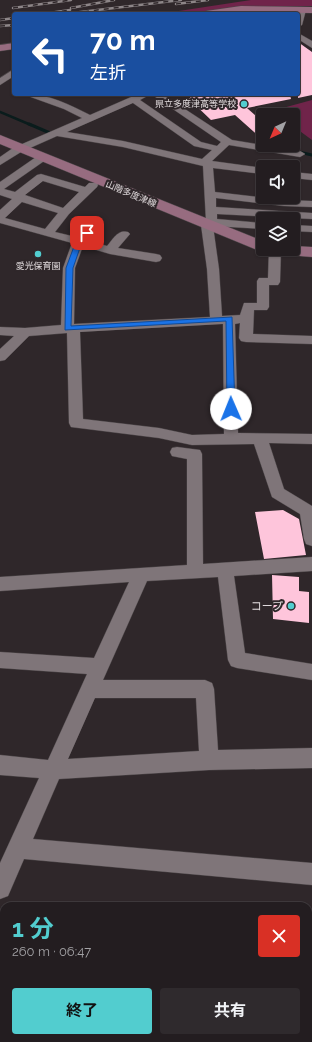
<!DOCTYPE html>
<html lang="ja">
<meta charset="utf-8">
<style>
:root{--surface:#231d20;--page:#2f2a2d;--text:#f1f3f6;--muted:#a3a2a5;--line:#403b3e;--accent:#52cdcf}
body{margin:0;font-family:Raleway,"Noto Sans JP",sans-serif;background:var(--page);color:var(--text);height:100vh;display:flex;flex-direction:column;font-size:15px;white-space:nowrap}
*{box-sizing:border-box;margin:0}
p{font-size:13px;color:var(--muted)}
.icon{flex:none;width:22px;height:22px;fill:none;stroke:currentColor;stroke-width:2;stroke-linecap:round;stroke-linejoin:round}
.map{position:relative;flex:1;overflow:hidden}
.drawer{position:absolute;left:0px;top:902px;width:312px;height:140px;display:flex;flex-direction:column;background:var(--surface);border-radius:12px 12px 0 0;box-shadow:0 1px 3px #0004,0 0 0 1px var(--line)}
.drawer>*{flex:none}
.top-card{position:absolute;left:12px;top:12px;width:288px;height:84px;border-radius:4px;box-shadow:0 1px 3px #0004,0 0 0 1px var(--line);background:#1a4fa0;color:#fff;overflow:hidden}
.needle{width:26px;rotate:224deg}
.buttons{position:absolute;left:256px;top:108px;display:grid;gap:8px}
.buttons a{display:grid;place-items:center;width:44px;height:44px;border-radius:4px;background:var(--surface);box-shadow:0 1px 3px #0004,0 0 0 1px var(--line);font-size:20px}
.pin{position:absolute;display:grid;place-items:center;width:34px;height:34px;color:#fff;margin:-17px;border-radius:8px;box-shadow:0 2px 6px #0006}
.me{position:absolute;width:44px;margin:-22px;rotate:359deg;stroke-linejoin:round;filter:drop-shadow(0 0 3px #0008)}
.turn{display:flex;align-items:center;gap:14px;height:84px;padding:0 12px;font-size:18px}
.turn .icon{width:52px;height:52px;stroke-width:2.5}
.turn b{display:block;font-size:28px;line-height:34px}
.round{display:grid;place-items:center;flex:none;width:42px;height:42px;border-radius:4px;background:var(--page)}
.summary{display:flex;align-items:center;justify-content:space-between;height:68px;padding:0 12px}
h1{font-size:24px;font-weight:700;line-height:30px;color:var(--accent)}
.cta{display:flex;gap:8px;margin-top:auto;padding:8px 12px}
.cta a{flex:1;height:46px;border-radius:4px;background:var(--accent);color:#111;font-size:16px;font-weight:700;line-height:46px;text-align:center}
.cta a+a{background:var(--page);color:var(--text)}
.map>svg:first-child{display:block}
.green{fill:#70244a}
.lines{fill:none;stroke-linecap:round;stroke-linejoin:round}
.stream-far1{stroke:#0a1c1c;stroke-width:2.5}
.stream{stroke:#0a1c1c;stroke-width:3}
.building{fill:#fec5db}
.street-casing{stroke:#4b4547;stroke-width:1}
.secondary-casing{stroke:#4b4547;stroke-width:1}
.street{fill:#7f7579;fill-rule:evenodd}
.secondary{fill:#976c80;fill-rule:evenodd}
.rail-casing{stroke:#8d8688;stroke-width:2.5}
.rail{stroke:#2f272a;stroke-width:1.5;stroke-dasharray:5;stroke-linecap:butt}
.route{fill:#1a73e8;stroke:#114b97}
.poi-dot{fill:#52cdcf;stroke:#2f272a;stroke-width:1.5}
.labels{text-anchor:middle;stroke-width:4;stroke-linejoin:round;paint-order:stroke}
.far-poi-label{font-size:9px;fill:#e0dadc;stroke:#2f272a;text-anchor:end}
.far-street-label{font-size:9px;fill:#e0dadc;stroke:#2f272a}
.poi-label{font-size:11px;fill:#e0dadc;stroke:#2f272a;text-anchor:end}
</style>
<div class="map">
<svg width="312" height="1042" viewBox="0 0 312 1042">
<rect width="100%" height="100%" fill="#2f272a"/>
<path class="green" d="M251,0H312V6L241,7L195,14H159Z
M312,100V140L293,126V115H278L279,109Z"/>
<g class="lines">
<path class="stream-far1" d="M0,112L31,125"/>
<path class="stream" d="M29,124L50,133
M299,152L312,155"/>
</g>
<path class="building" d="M298,42L312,52V95L298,98Z
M187,94H290L291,99L247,108L263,122V140L235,115L211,120L188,98H191Z
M283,510L299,519L306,555L264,559L255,512Z
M272,575L299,577V591L309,592V623L273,619Z"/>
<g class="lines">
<defs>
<path id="street" d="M299,8H302L306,10L302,25L298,27L297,14Z
M298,33L312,41V48L298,39Z
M14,69V76L0,85V78Z
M26,94C49,94 70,105 90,115L138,94H151L140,100L201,142L217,146L221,142L151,94H162L232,140L300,151L305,154L300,157L229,145L212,161L263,168V174L213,168L215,192L284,200L312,201V207L284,206L216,198V207L312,213V219L217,214V219L263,223V229L213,226L219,269L222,316L240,315L244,303H257V281L259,278H268L269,249H281L280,282L278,285H269V307L267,310H254L253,334L312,336V344L246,342L241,341L239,338L240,323L235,324L238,433L312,434V444L269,443L284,489L312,506V546L306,544L304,539L300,514L272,497L254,444L192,445L159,438L71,427L69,423L67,333L29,336L5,360L0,361V349L14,336L0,335V327L25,328L61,325L63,268L72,243L0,223V210L12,199L0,195V182L39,155H47L48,157L47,159L4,189L15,192L37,175L41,174L85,187L89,183H97L98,185L97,187L69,214L55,232L76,237C82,231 88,220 98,223L100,225L86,240L107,246C113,239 118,229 128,232L130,234L118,248L156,254L160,255L162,258L160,261L156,262L110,254L83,246L75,268L74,324L210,317L207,269L201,225L206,221L203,166L123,147L57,136L21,152L0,165V157L13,148L82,118L64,109L28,96ZM133,103L194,146L212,150L202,159L123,141L67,132ZM43,181L79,192L63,208L25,195ZM22,202L58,213L45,229L5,218ZM223,324L224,434L192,435L159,428L83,419L80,332Z
M293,172L312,174V180L293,178Z
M293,225L312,226V232L293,231Z
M177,447L200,450L202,454L203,564L312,557V571L234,576L245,653L312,664V680L237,668L231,666L228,660L218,577L147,581L103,680H205L212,683L214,689L218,750L312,748V768L209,770L59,779L33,839L312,863V885L24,859L8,896L0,899V863L39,778L0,775V755L48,760L87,674L0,668V652L94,658L129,582L0,591V577L187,565V459L172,456L170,452L172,448ZM95,698H196L199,751L68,759Z
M0,967H4V991H0Z
M308,997H312V1021H308Z"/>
<path id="secondary" d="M241,6L312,7V13L241,12L229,14H201L206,11Z
M14,43V49L0,51V45Z
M0,135L263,241V249H293V246L312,247V257L275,254L268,251L263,252L257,250L0,144Z"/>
</defs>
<use href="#street" class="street-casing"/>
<use href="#secondary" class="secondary-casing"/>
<use href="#street" class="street"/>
<use href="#secondary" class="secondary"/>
<defs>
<path id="rail" d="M176,4L208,0
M13,8L71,0
M71,8L114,0
M42,14L70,10
M64,14L181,0
M0,20L14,18
M0,26L14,25"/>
</defs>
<use href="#rail" class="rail-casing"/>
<use href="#rail" class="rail"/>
</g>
<path class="route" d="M87,231L90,233L82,242L73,268L71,326L232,317L235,409L234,411L231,412L227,409L226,321L65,330L66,268L76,241Z"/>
<g class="poi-dot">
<circle cx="244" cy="104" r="4"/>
<circle cx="38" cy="254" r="4"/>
<circle cx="291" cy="606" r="4"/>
</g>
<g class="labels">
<g class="far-poi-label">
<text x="236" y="107">県立多度津高等学校</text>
<text x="38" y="269" text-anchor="middle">愛光保育園</text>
</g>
<g class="far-street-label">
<text transform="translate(131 194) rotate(23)" y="3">山階多度津線</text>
</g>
<g class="poi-label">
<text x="283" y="610">コープ</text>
</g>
</g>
</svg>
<div class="buttons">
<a><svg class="needle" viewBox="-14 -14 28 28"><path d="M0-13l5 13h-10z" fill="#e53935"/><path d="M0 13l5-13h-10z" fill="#a3a2a5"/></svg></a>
<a><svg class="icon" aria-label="sound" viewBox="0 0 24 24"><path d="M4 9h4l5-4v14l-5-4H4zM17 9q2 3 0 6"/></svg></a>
<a><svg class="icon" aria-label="layers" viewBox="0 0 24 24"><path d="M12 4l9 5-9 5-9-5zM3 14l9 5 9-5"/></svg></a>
</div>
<div class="pin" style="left:87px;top:233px;background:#d93025"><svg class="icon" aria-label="arrive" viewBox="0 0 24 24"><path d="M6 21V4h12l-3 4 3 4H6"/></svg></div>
<svg class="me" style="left:231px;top:409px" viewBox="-20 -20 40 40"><circle r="19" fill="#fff"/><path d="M0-13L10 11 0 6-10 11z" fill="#1a73e8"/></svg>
<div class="top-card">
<div class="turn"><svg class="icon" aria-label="left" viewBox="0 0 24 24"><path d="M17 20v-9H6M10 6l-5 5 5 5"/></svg><div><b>70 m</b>左折</div></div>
</div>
<section class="drawer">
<div class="summary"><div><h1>1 分</h1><p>260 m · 06:47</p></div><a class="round" style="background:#d93025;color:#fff"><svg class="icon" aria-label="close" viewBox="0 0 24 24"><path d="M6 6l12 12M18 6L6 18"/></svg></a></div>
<div class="cta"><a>終了</a><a>共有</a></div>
</section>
</div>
